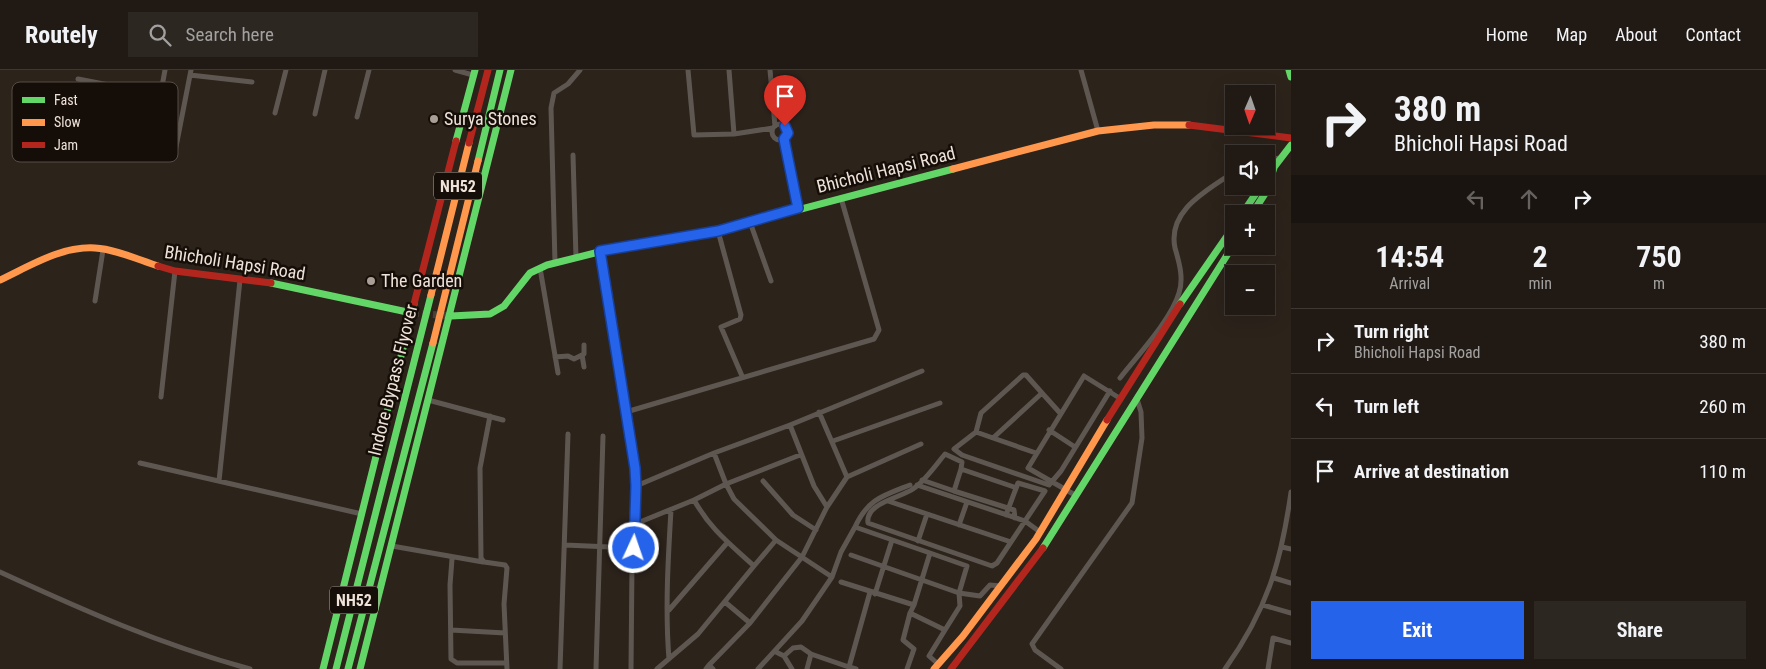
<!DOCTYPE html>
<meta charset="utf-8">
<style>
:root{--surface:#211a14;--page:#2d2722;--text:#f1f3f6;--muted:#a2a1a0;--line:#3e3834;--accent:#2563eb}
body{margin:0;font-family:"Roboto Condensed",sans-serif;background:var(--page);color:var(--text);height:100vh;display:flex;flex-direction:column;font-size:19px;white-space:nowrap}
*{box-sizing:border-box;margin:0}
p{font-size:16px;color:var(--muted)}
.icon{flex:none;width:28px;height:28px;fill:none;stroke:currentColor;stroke-width:2;stroke-linecap:round;stroke-linejoin:round}
.map{position:relative;flex:1;overflow:hidden}
.drawer{display:flex;flex-direction:column;background:var(--surface);width:475px}
.drawer>*{flex:none}
.banner{background:#211a14;color:var(--text);overflow:hidden}
.needle{width:32px;rotate:182deg}
.buttons{position:absolute;left:1225px;top:15px;display:grid;gap:10px}
.buttons a{display:grid;place-items:center;width:50px;height:50px;border-radius:0px;background:var(--surface);box-shadow:0 5px 20px #0002,0 0 0 1px var(--line);font-size:25px}
.pin{position:absolute;display:grid;place-items:center;width:42px;height:42px;color:#fff;margin:-51px -21px;border-radius:50% 50% 50% 0;rotate:-45deg;box-shadow:0 0 5px #0007}
.pin .icon{rotate:45deg}
.me{position:absolute;width:55px;margin:-28px;rotate:3deg;stroke-linejoin:round;filter:drop-shadow(0 0 4px #0008)}
.turn{display:flex;align-items:center;gap:18px;height:105px;padding:0 20px;font-size:22px}
.turn .icon{width:65px;height:65px;stroke-width:2.5}
.turn b{display:block;font-size:35px;line-height:42px}
.lanes{display:flex;align-items:center;height:48px;padding:0 20px;background:#0003;justify-content:center;gap:25px;direction:ltr}
.lanes .off{opacity:.35}
.eta{display:flex;justify-content:space-evenly;align-items:center;height:85px;text-align:center}
.eta b{font-size:30px;font-weight:700;line-height:35px}
.action{display:flex;gap:10px;margin-top:auto;padding:10px 20px}
.action a{flex:1;height:58px;border-radius:0px;background:var(--accent);color:#fff;font-size:20px;font-weight:700;line-height:58px;text-align:center}
.action a+a{background:var(--page);color:var(--text)}
ul{padding:0;list-style:none}
li{display:flex;align-items:center;gap:15px;height:65px;padding:0 20px;border-top:1px solid var(--line)}
li div{flex:1}
li b{display:block;font-size:19px}
li em{font-style:normal}
header{display:flex;align-items:center;gap:30px;box-sizing:border-box;height:70px;padding:0 25px;background:var(--surface);border-bottom:1px solid var(--line)}
header strong{font-size:24px}
nav{display:flex;gap:28px;margin-inline-start:auto;font-size:18px}
.search{width:350px;height:45px;background:var(--page);display:flex;align-items:center;gap:12px;box-sizing:border-box;padding:0 18px;border-radius:0px;color:var(--muted);font-size:19px}
main{display:flex;flex:1;min-height:0}
.map>svg:first-child{display:block}
.lines{fill:none;stroke-linecap:round;stroke-linejoin:round}
.secondary-tunnel{stroke:#494038;stroke-width:7;stroke-dasharray:7 3.5;stroke-linecap:butt}
.street{stroke:#5e5751;stroke-width:5}
.fast{stroke:#63d668;stroke-width:7}
.slow{stroke:#ff974d;stroke-width:7}
.jam{stroke:#b3261e;stroke-width:7}
.route-casing{stroke:#184099;stroke-width:12}
.route{stroke:#2563eb;stroke-width:9}
.poi-dot{fill:#aa9f96;stroke:#150d07;stroke-width:2}
.labels{text-anchor:middle;stroke-width:5;stroke-linejoin:round;paint-order:stroke}
.shield{fill:#150d07;stroke:#ada29a;stroke-width:1}
.shield-label{font-size:16px;font-weight:bold;fill:#eee2d9}
.poi-label{font-size:18px;fill:#eee2d9;stroke:#150d07;text-anchor:start}
.street-label{font-size:18px;fill:#eee2d9;stroke:#150d07}
.key{fill:#150d07;stroke:#564d46;stroke-width:1}
.key-label{font-size:14px;fill:#eee2d9}
</style>
<header>
<strong>Routely</strong>
<div class="search"><svg class="icon" aria-label="search" viewBox="0 0 24 24"><circle cx="10" cy="10" r="6"/><path d="M15 15l6 6"/></svg>Search here</div>
<nav><a>Home</a><a>Map</a><a>About</a><a>Contact</a></nav>
</header>
<main>
<div class="map">
<svg width="1291" height="599" viewBox="0 0 1291 599">
<rect width="100%" height="100%" fill="#2c231b"/>
<g class="lines">
<path class="secondary-tunnel" d="M412,243L451,246"/>
<path class="street" d="M165,0L150,82L152,87L172,89L174,87L191,0
M455,0L473,5
M688,0L694,65L734,64L773,58
M729,0L734,64
M770,0L775,56
M1081,0L1098,61
M190,5L252,12
M78,9L160,25
M275,43L286,0
M315,44L325,0
M357,47L369,0
M772 62a8 8 0 1 1 16 0a8 8 0 1 1-16 0Z
M784,69L798,138
M573,85L576,188
M1266,90L1280,88
M750,152L771,211
M718,161L741,245L740,249L721,257L742,306
M600,181L636,416L632,493L631,599
M555,193L551,38L554,23L568,14L580,0
M540,198L558,303
M95,231L103,180
M582,285L584,297
M555,287L568,286L574,289L584,284V275
M1120,308C1138,285 1171,250 1179,223C1184,208 1179,192 1175,178C1167,140 1208,120 1234,102
M161,327L175,201
M428,330L503,350
M626,342L874,269L879,260L841,128
M819,342L847,407L921,374
M1060,343L1042,323L993,368L976,362L954,379L962,385L1049,415L1061,401L1110,321
M490,346L480,398L481,488L484,492L505,495L507,498L504,534L507,599
M1049,360L1075,377
M976,362L981,343L1023,305H1026L1042,323
M993,368L1036,383
M833,371L940,333
M714,383L790,355
M140,393L362,444
M961,399L962,392L945,384C935,396 925,411 913,419C900,428 865,433 868,453L992,496L997,493L1045,421L1018,413L1006,445
M922,410L954,421L961,399L1014,417
M219,411L240,210
M763,411L793,445L816,460
M917,415L1025,451L1040,462
M636,416L714,383L726,414L800,385
M954,421L1014,440L1015,448
M1075,425L1028,398L1084,306L1121,329
M694,430L726,414L734,429L776,470
M888,431L1011,472
M827,437L847,407
M635,454L694,430C711,460 729,473 754,496L776,470L832,507L802,551L758,599
M959,455L967,432
M855,457C868,429 882,426 910,415
M918,471L927,444
M565,475L633,478
M392,476L483,492
M1282,477L1291,479
M851,485L959,523L980,526L990,515L1001,516
M452,489L450,515L451,589L457,593H506
M0,502C85,541 159,574 250,599
M832,507L841,482L855,457L930,483L914,535L841,512
M1274,508L1291,513
M875,524L892,470
M914,535L910,543L945,560L960,536L959,523L967,496L930,483
M1263,535L1291,543
M669,540L727,473
M750,553L802,487L827,437L814,416L790,355L922,301
M451,560L505,563
M776,582L784,586L793,578L801,577L811,584L849,597V599
M784,586L792,599
M669,589C665,540 668,490 671,440
M938,594L929,586L945,560
M709,595L750,553L725,532
M560,599L568,364
M596,599L603,366
M657,599L698,564L754,496
M706,599L709,595L713,599
M807,599L811,584
M856,599L849,597L870,522
M907,599L914,579L903,570L910,543
M1061,599L1035,580L1032,574L1132,433L1142,368L1141,342L1137,329
M1225,599C1267,540 1281,493 1291,422
M1268,599L1273,568L1291,573"/>
<path class="fast" d="M1289,0L1291,7
M456,71L475,0
M478,91L500,0
M1272,100L1291,75
M1242,144L1261,116
M1252,144L1266,122L1274,98
M271,213L412,243
M1180,234L1234,156
M451,246L490,244L504,236L530,203L547,195L607,180L718,161L953,99
M1043,478L1234,174
M323,599L414,234
M336,599L431,225
M348,599L433,273
M360,599L511,0"/>
<path class="slow" d="M953,99L1098,61L1154,55H1189
M0,210C30,196 61,176 95,178C115,179 139,190 158,196
M431,225L469,73
M433,273L478,91
M934,599L963,566L1036,469L1107,350"/>
<path class="jam" d="M1189,55L1291,68
M469,73L488,0
M158,196L175,201L271,213
M414,234L456,71
M1107,350L1180,234
M951,599L1043,478"/>
</g>
<g class="lines">
<defs>
<path id="route" d="M634,478L636,416L635,398L600,181L718,161L798,138L784,69L788,63L785,56"/>
</defs>
<use href="#route" class="route-casing"/>
<use href="#route" class="route"/>
</g>
<g class="poi-dot">
<circle cx="434" cy="49" r="5"/>
<circle cx="371" cy="211" r="5"/>
</g>
<g class="labels">
<g class="shield">
<rect x="434" y="102.5" width="48" height="27" rx="4"/>
<rect x="330" y="516.5" width="48" height="27" rx="4"/>
</g>
<g class="shield-label">
<text x="458" y="122">NH52</text>
<text x="354" y="536">NH52</text>
</g>
<g class="poi-label">
<text x="444" y="55">Surya Stones</text>
<text x="381" y="217">The Garden</text>
</g>
<g class="street-label">
<text transform="translate(886 100) rotate(-14)" y="6">Bhicholi Hapsi Road</text>
<text transform="translate(235 193) rotate(9)" y="6">Bhicholi Hapsi Road</text>
<text transform="translate(393 310) rotate(-76)" y="6">Indore Bypass Flyover</text>
</g>
</g>
<rect x="12" y="12" width="166" height="80" rx="8" class="key"/>
<rect x="22" y="27" width="23" height="6" fill="#63d668"/>
<rect x="22" y="49" width="23" height="7" fill="#ff974d"/>
<rect x="22" y="72" width="23" height="6" fill="#b3261e"/>
<g class="key-label">
<text x="54" y="35">Fast</text>
<text x="54" y="57">Slow</text>
<text x="54" y="80">Jam</text>
</g>
</svg>
<div class="buttons">
<a><svg class="needle" viewBox="-14 -14 28 28"><path d="M0-13l5 13h-10z" fill="#e53935"/><path d="M0 13l5-13h-10z" fill="#a2a1a0"/></svg></a>
<a><svg class="icon" aria-label="sound" viewBox="0 0 24 24"><path d="M4 9h4l5-4v14l-5-4H4zM17 9q2 3 0 6"/></svg></a>
<a>+</a>
<a>−</a>
</div>
<div class="pin" style="left:785px;top:56px;background:#d93025"><svg class="icon" aria-label="arrive" viewBox="0 0 24 24"><path d="M6 21V4h12l-3 4 3 4H6"/></svg></div>
<svg class="me" style="left:634px;top:478px" viewBox="-20 -20 40 40"><circle r="17" fill="#2563eb" stroke="#fff" stroke-width="3"/><path d="M0-11L8 9 0 5-8 9z" fill="#fff"/></svg>
</div>
<section class="drawer">
<div class="banner">
<div class="turn"><svg class="icon" aria-label="right" viewBox="0 0 24 24"><path d="M7 20v-9h11M14 6l5 5-5 5"/></svg><div><b>380 m</b>Bhicholi Hapsi Road</div></div>
<div class="lanes"><svg class="icon off" aria-label="left" viewBox="0 0 24 24"><path d="M17 20v-9H6M10 6l-5 5 5 5"/></svg><svg class="icon off" aria-label="ahead" viewBox="0 0 24 24"><path d="M12 20V5M6 11l6-6 6 6"/></svg><svg class="icon" aria-label="right" viewBox="0 0 24 24"><path d="M7 20v-9h11M14 6l5 5-5 5"/></svg></div>
</div>
<div class="eta">
<div><b>14:54</b><p>Arrival</p></div>
<div><b>2</b><p>min</p></div>
<div><b>750</b><p>m</p></div>
</div>
<ul>
<li><svg class="icon" aria-label="right" viewBox="0 0 24 24"><path d="M7 20v-9h11M14 6l5 5-5 5"/></svg><div><b>Turn right</b><p>Bhicholi Hapsi Road</p></div><em>380 m</em></li>
<li><svg class="icon" aria-label="left" viewBox="0 0 24 24"><path d="M17 20v-9H6M10 6l-5 5 5 5"/></svg><div><b>Turn left</b></div><em>260 m</em></li>
<li><svg class="icon" aria-label="arrive" viewBox="0 0 24 24"><path d="M6 21V4h12l-3 4 3 4H6"/></svg><div><b>Arrive at destination</b></div><em>110 m</em></li>
</ul>
<div class="action"><a>Exit</a><a>Share</a></div>
</section>
</main>
